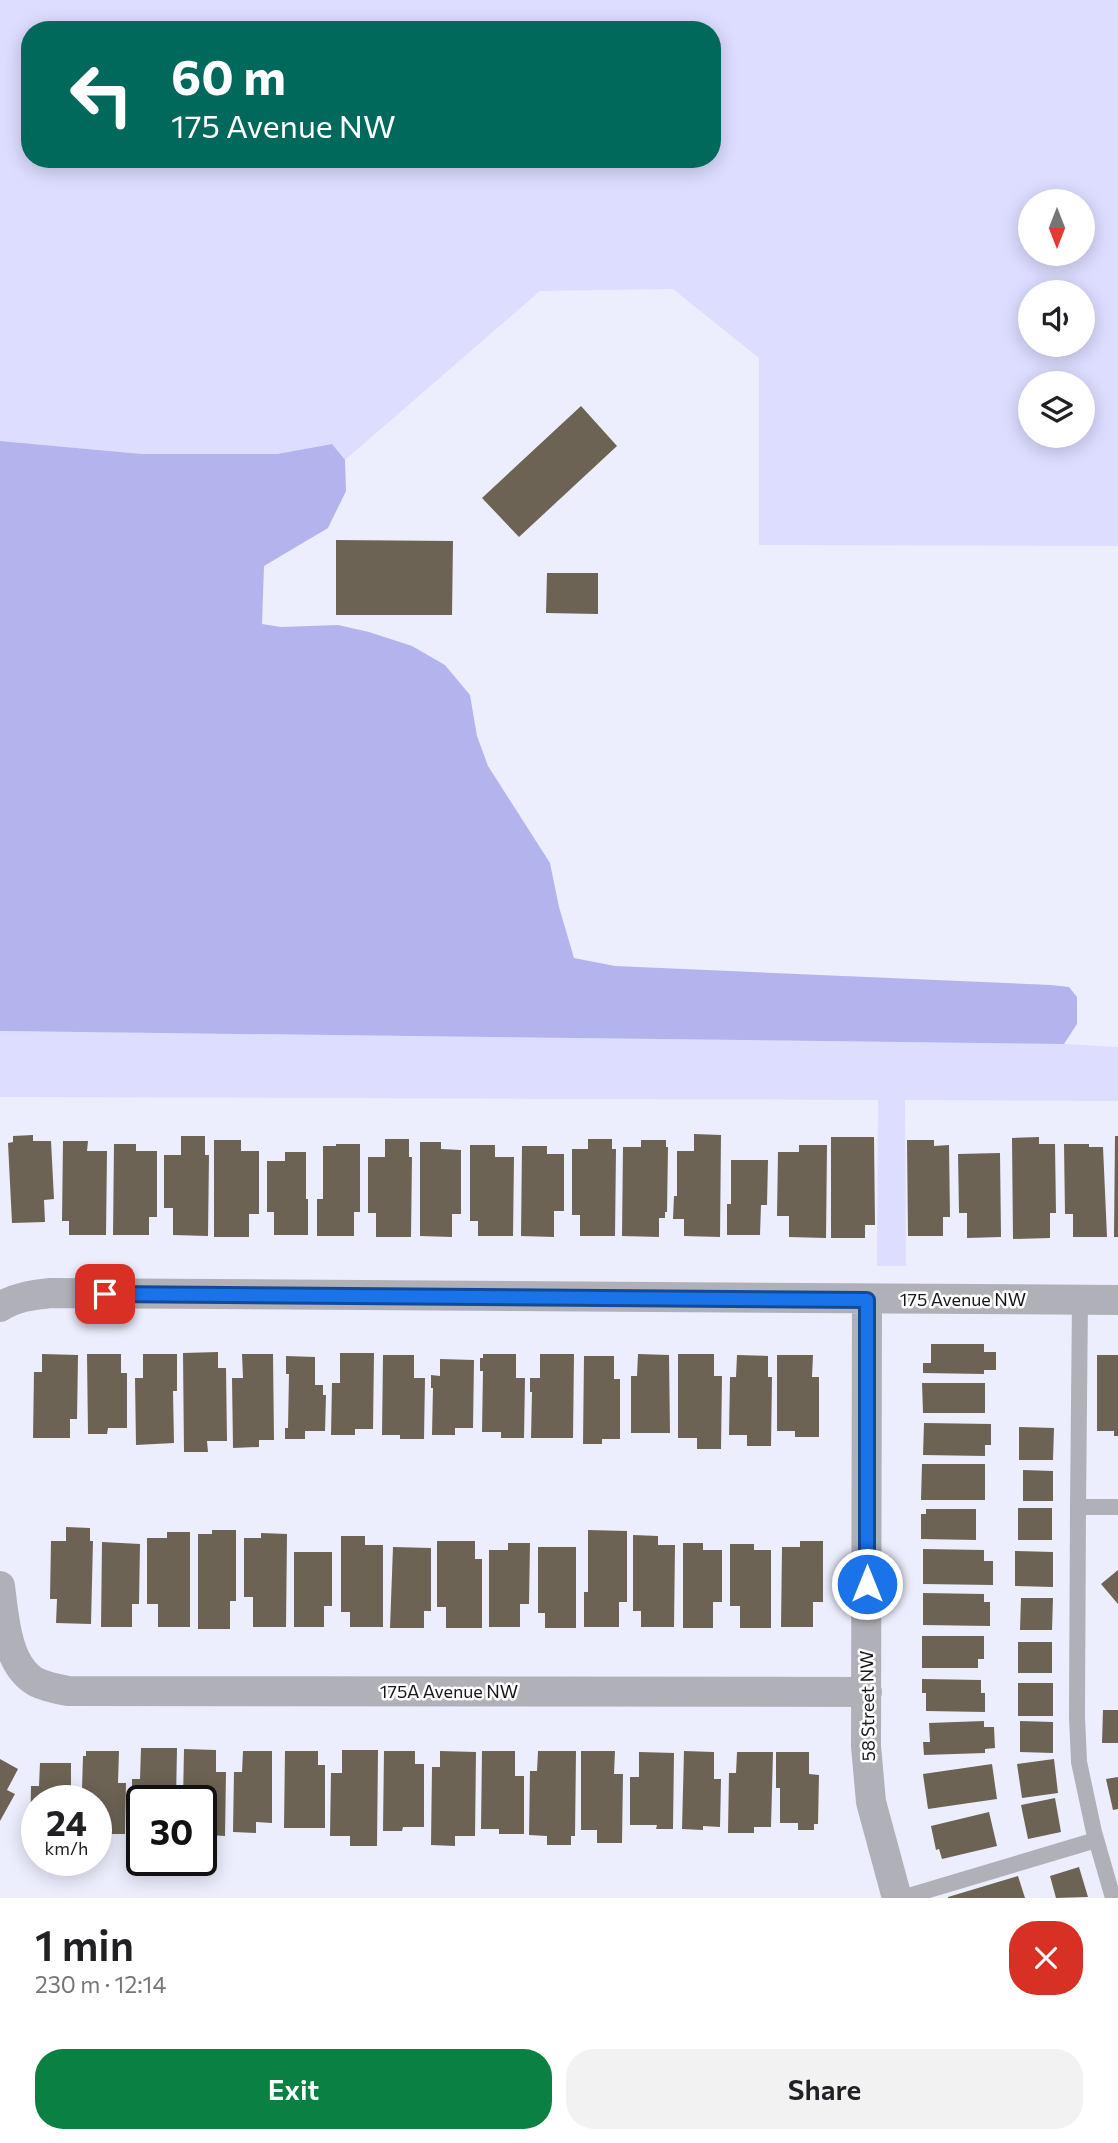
<!DOCTYPE html>
<meta charset="utf-8">
<style>
:root{--surface:#fff;--page:#f2f2f2;--text:#202124;--muted:#757577;--accent:#0b8043}
body{margin:0;font-family:Commissioner,sans-serif;background:var(--page);color:var(--text);height:100vh;display:flex;flex-direction:column;font-size:26px;white-space:nowrap}
*{box-sizing:border-box;margin:0}
p{font-size:23px;color:var(--muted)}
.icon{flex:none;width:38px;height:38px;fill:none;stroke:currentColor;stroke-width:2;stroke-linecap:round;stroke-linejoin:round}
.map{position:relative;height:1898px;overflow:hidden}
.side{display:flex;flex-direction:column;background:var(--surface);flex:1}
.side>*{flex:none}
.top-card{position:absolute;left:21px;top:21px;width:700px;height:147px;border-radius:28px;box-shadow:0 4px 18px #0003;background:#00695c;color:#fff;overflow:hidden}
.needle{width:46px;rotate:180deg}
.buttons{position:absolute;left:1018px;top:189px;display:grid;gap:14px}
.buttons a{display:grid;place-items:center;width:77px;height:77px;border-radius:50%;background:var(--surface);box-shadow:0 4px 18px #0003;font-size:35px}
.speed{position:absolute;left:21px;top:1785px;display:flex;gap:14px;font-size:35px;font-weight:700;text-align:center}
.speed>*{display:grid;place-content:center;width:91px;height:91px;border-radius:50%;background:var(--surface);box-shadow:0 4px 18px #0003;line-height:1}
.speed small{font-size:18px;font-weight:400}
.speed .limit{border:4px solid #111;border-radius:10px;background:#fff;color:#111}
.pin{position:absolute;display:grid;place-items:center;width:60px;height:60px;color:#fff;margin:-30px;border-radius:14px;box-shadow:0 4px 10px #0006}
.me{position:absolute;width:77px;margin:-38px;rotate:0deg;stroke-linejoin:round;filter:drop-shadow(0 0 5px #0008)}
.turn{display:flex;align-items:center;gap:24px;height:147px;padding:0 35px;font-size:32px}
.turn .icon{width:91px;height:91px;stroke-width:2.5}
.turn b{display:block;font-size:49px;line-height:60px}
.round{display:grid;place-items:center;flex:none;width:74px;height:74px;border-radius:28px;background:var(--page)}
.head{display:flex;align-items:center;justify-content:space-between;height:119px;padding:0 35px}
h1{font-size:42px;font-weight:600;line-height:52px}
.button{display:flex;gap:14px;margin-top:auto;padding:14px 35px}
.button a{flex:1;height:80px;border-radius:28px;background:var(--accent);color:#fff;font-size:28px;font-weight:600;line-height:80px;text-align:center}
.button a+a{background:var(--page);color:var(--text)}
.map>svg:first-child{display:block}
.green{fill:#dcddff;fill-rule:evenodd}
.forest{fill:#b3b4ee}
.building{fill:#6c6354}
.lines{fill:none;stroke-linecap:round;stroke-linejoin:round}
.service{stroke:#b0b0b8;stroke-width:16}
.minor{stroke:#b0b0b8;stroke-width:30}
.route-casing{stroke:#114b97;stroke-width:18}
.route{stroke:#1a73e8;stroke-width:12}
.labels{text-anchor:middle;stroke-width:5;stroke-linejoin:round;paint-order:stroke}
.street-label{font-size:18px;fill:#16161d;stroke:#fff}
</style>
<div class="map">
<svg width="1118" height="1898" viewBox="0 0 1118 1898">
<rect width="100%" height="100%" fill="#edeefd"/>
<path class="green" d="M0,0H1118V546L759,545V358L673,289L540,291L345,460L331,444L277,454H142L0,441ZM30,30H712V159H30ZM1031,201H1083V254H1031ZM1031,292H1083V345H1031ZM1031,383H1083V436H1031Z
M0,1031L1064,1044L1118,1047V1101L905,1100L906,1266H877L878,1100L0,1097Z"/>
<path class="forest" d="M0,441L142,454H277L332,444L345,460L346,491L328,528L264,566L262,624L281,627L338,625L369,632L412,646L445,665L470,695L477,736L488,766L550,863L559,907L574,958L615,966L1051,985L1069,987L1077,997V1024L1064,1044L0,1031Z"/>
<path class="building" d="M581,406L617,446L519,537L482,498Z
M336,540L453,541L452,615H336Z
M547,573H598V614L546,613Z
M694,1134L721,1135L720,1237L684,1236V1219H673L674,1196H677V1151H694Z
M33,1135V1141H51L54,1199L44,1200L45,1222L12,1223L8,1143L13,1142V1136Z
M181,1136H205V1155H209L208,1236L173,1235V1208H164V1155H181Z
M1115,1136H1118V1237H1114Z
M831,1137H874L875,1225H865V1238H831Z
M1039,1137V1144H1055L1056,1213H1050V1238L1013,1239L1012,1138Z
M385,1139H409V1157H412L411,1237H376V1213H368V1157H385Z
M588,1139H612V1149H616L615,1236H580V1215H572V1149H588Z
M214,1140H241V1151H259V1214H249V1237H214Z
M641,1140H666V1147H668L667,1212H665V1218H659V1237L622,1236L623,1147H641Z
M907,1140H934V1146L949,1145L950,1217H943V1236H908Z
M63,1141H88L87,1151H107L106,1235H69V1221H62Z
M420,1142H441V1149L461,1150V1214H452V1237L420,1236Z
M114,1144H136V1151H157V1217H149V1235H113Z
M336,1144H360V1212H354V1236H317V1199H323V1146H336Z
M1064,1144H1089V1147H1103L1107,1237H1073V1214H1065Z
M470,1145H495V1157H514L513,1236H478V1221H470Z
M799,1145H827L826,1238L789,1237V1216H777L778,1152H799Z
M522,1146H547V1154H564V1211H554V1237L521,1236Z
M285,1152H306V1199H308V1235H274V1212H267V1161H285Z
M1000,1153L1001,1237L967,1238V1213H959L958,1154Z
M731,1160H768L767,1205H761L760,1235H727V1204H731Z
M931,1344H984V1352H996V1370H984V1374L923,1373V1363H931Z
M218,1352V1368H226L227,1441H207L208,1452H184L183,1353Z
M340,1353H374L373,1429H355V1435H331L332,1383H340Z
M42,1354L78,1355L77,1419H70V1438H33L34,1372H42Z
M87,1354H121V1373H127V1428H108L107,1434H88Z
M143,1354H177V1391H173L174,1443L136,1445L135,1378H143Z
M242,1354H273L274,1440H259V1447L233,1448L232,1378H243Z
M483,1354H516V1378H525L524,1438H501V1432H482L483,1371H480V1358H483Z
M540,1354H574L573,1438H531L532,1392H530V1378H540Z
M638,1354L669,1355L670,1433H631V1376H637Z
M678,1354H714V1376H722L721,1449H697V1438H678Z
M383,1355H414V1378H425L424,1439H400V1435H382Z
M737,1355L768,1356V1377H772L771,1446H747V1435H729L730,1377H736Z
M777,1355H813L812,1377H819V1437H795V1431H777Z
M1097,1355H1118V1436H1114V1431H1097Z
M286,1356L315,1357V1385H323V1395H326L325,1431H305V1439H285V1428H288L289,1374H286Z
M584,1356H614V1379H620V1439H602V1444H583Z
M440,1359L474,1360L473,1428H455V1435H432L433,1388H431V1375L440,1376Z
M922,1383H985V1413H923Z
M924,1423L991,1424V1445H985V1456L923,1455Z
M1019,1427L1054,1428L1053,1460H1019Z
M922,1464H985V1500H921Z
M1023,1470L1053,1471V1501H1023Z
M1018,1508H1052V1540H1018Z
M926,1509H976V1540L921,1539V1514H926Z
M66,1527L90,1528V1541H93L91,1624L56,1623L57,1599H50L51,1541H66Z
M212,1530H236V1601H230V1629H198V1534H212Z
M588,1530L627,1531V1602H619V1627H584V1592H588Z
M167,1532H190V1627H158V1604H147V1538H167Z
M261,1533L287,1534L286,1627H253V1597H244V1538H261Z
M633,1535L658,1536V1545H675L674,1627H641V1611H633Z
M341,1536H365V1545H383V1627H350V1612H341Z
M437,1541H475V1559H482V1628H446V1607H437Z
M800,1541H823V1602H813V1627H781L782,1547H800Z
M102,1542L140,1544L139,1604H132V1627H101Z
M508,1543H530L529,1604H520V1627H489V1550H508Z
M683,1543H703V1550H722V1602H713V1628H683Z
M730,1544H754V1550H771V1628H740V1606H730Z
M393,1547L431,1548V1611H424V1628H390Z
M538,1547H576V1628H545V1613H538Z
M923,1549L984,1550V1561H993V1585L923,1584Z
M1015,1551L1053,1552V1587L1015,1586Z
M294,1552H332V1606H324V1627H294Z
M1118,1570V1604L1101,1584Z
M923,1593L984,1594V1602H990V1626L923,1625Z
M1021,1598H1053L1052,1630H1020Z
M922,1636H984V1659H978V1668H922Z
M1018,1642H1052V1673H1018Z
M922,1679L981,1680V1693H985V1712L926,1711V1693H922Z
M1018,1683H1053V1716H1018Z
M1103,1710H1118V1743H1102Z
M984,1721V1727H994L995,1748L985,1749V1753L924,1755L923,1742H930L929,1723Z
M1020,1721L1053,1722V1753L1020,1752Z
M141,1748H177L176,1801H142V1840H132V1779H140Z
M184,1749L216,1750V1772H226L225,1836L207,1835V1844H201V1801H183Z
M342,1750H378L377,1846H350V1836H330L331,1773H342Z
M86,1751H119L118,1783H126L125,1834H102V1828H96V1801H84V1789H82L83,1756H86Z
M243,1751H272V1823L256,1822V1833L233,1832L234,1772H242Z
M285,1751H318V1765H325V1828H284Z
M384,1751H415V1764H424V1827H403L402,1831H383Z
M440,1751L476,1752L475,1836H455V1846L431,1845L432,1767H440Z
M482,1751H515V1776H524V1834H499V1829H481Z
M538,1751H576L575,1836H571V1845H547V1836L529,1835L530,1771H537Z
M581,1751H615L614,1774H623L622,1843H597V1830H581Z
M684,1751L714,1752V1779H721L720,1827L703,1826V1830L682,1829Z
M639,1752L674,1753L673,1829H656L657,1825H630V1777H639Z
M737,1752H773L771,1827H754V1833H728L729,1773H736Z
M776,1752H809V1774L819,1775L818,1824H814V1830H798V1823H780V1788H776Z
M0,1759L18,1769L7,1790L15,1794L0,1821Z
M1054,1759L1058,1793L1022,1798L1017,1764Z
M40,1763H71V1801H37V1844H30L31,1786H39Z
M992,1764L997,1799L928,1809L923,1774Z
M1118,1777V1809L1113,1810L1106,1779Z
M1055,1798L1061,1832L1028,1839L1021,1805Z
M989,1812L997,1846L942,1859L939,1849L936,1850L931,1826Z
M1079,1867L1088,1897L1056,1898L1050,1876Z
M1018,1876L1025,1898H948V1897Z"/>
<g class="lines">
<path class="service" d="M1078,1507L1080,1300
M902,1898L1096,1840
M1113,1898L1094,1832L1079,1762L1077,1717L1078,1507H1118"/>
<path class="minor" d="M867,1300L866,1746L871,1802L897,1898
M0,1307C16,1297 32,1295 51,1293L1118,1300
M0,1586C4,1616 6,1665 36,1682C46,1687 57,1689 68,1691L867,1692"/>
</g>
<g class="lines">
<defs>
<path id="route" d="M105,1294L867,1300V1584"/>
</defs>
<use href="#route" class="route-casing"/>
<use href="#route" class="route"/>
</g>
<g class="labels">
<g class="street-label">
<text x="963" y="1306">175 Avenue NW</text>
<text x="449" y="1698">175A Avenue NW</text>
<text transform="translate(868 1706) rotate(-91)" y="6">58 Street NW</text>
</g>
</g>
</svg>
<div class="buttons">
<a><svg class="needle" viewBox="-14 -14 28 28"><path d="M0-13l5 13h-10z" fill="#e53935"/><path d="M0 13l5-13h-10z" fill="#757577"/></svg></a>
<a><svg class="icon" aria-label="sound" viewBox="0 0 24 24"><path d="M4 9h4l5-4v14l-5-4H4zM17 9q2 3 0 6"/></svg></a>
<a><svg class="icon" aria-label="layers" viewBox="0 0 24 24"><path d="M12 4l9 5-9 5-9-5zM3 14l9 5 9-5"/></svg></a>
</div>
<div class="speed"><div>24<small>km/h</small></div><div class="limit">30</div></div>
<div class="pin" style="left:105px;top:1294px;background:#d93025"><svg class="icon" aria-label="arrive" viewBox="0 0 24 24"><path d="M6 21V4h12l-3 4 3 4H6"/></svg></div>
<svg class="me" style="left:867px;top:1584px" viewBox="-20 -20 40 40"><circle r="17" fill="#1a73e8" stroke="#fff" stroke-width="3"/><path d="M0-11L8 9 0 5-8 9z" fill="#fff"/></svg>
<div class="top-card">
<div class="turn"><svg class="icon" aria-label="left" viewBox="0 0 24 24"><path d="M17 20v-9H6M10 6l-5 5 5 5"/></svg><div><b>60 m</b>175 Avenue NW</div></div>
</div>
</div>
<section class="side">
<div class="head"><div><h1>1 min</h1><p>230 m · 12:14</p></div><a class="round" style="background:#d93025;color:#fff"><svg class="icon" aria-label="close" viewBox="0 0 24 24"><path d="M6 6l12 12M18 6L6 18"/></svg></a></div>
<div class="button"><a>Exit</a><a>Share</a></div>
</section>
